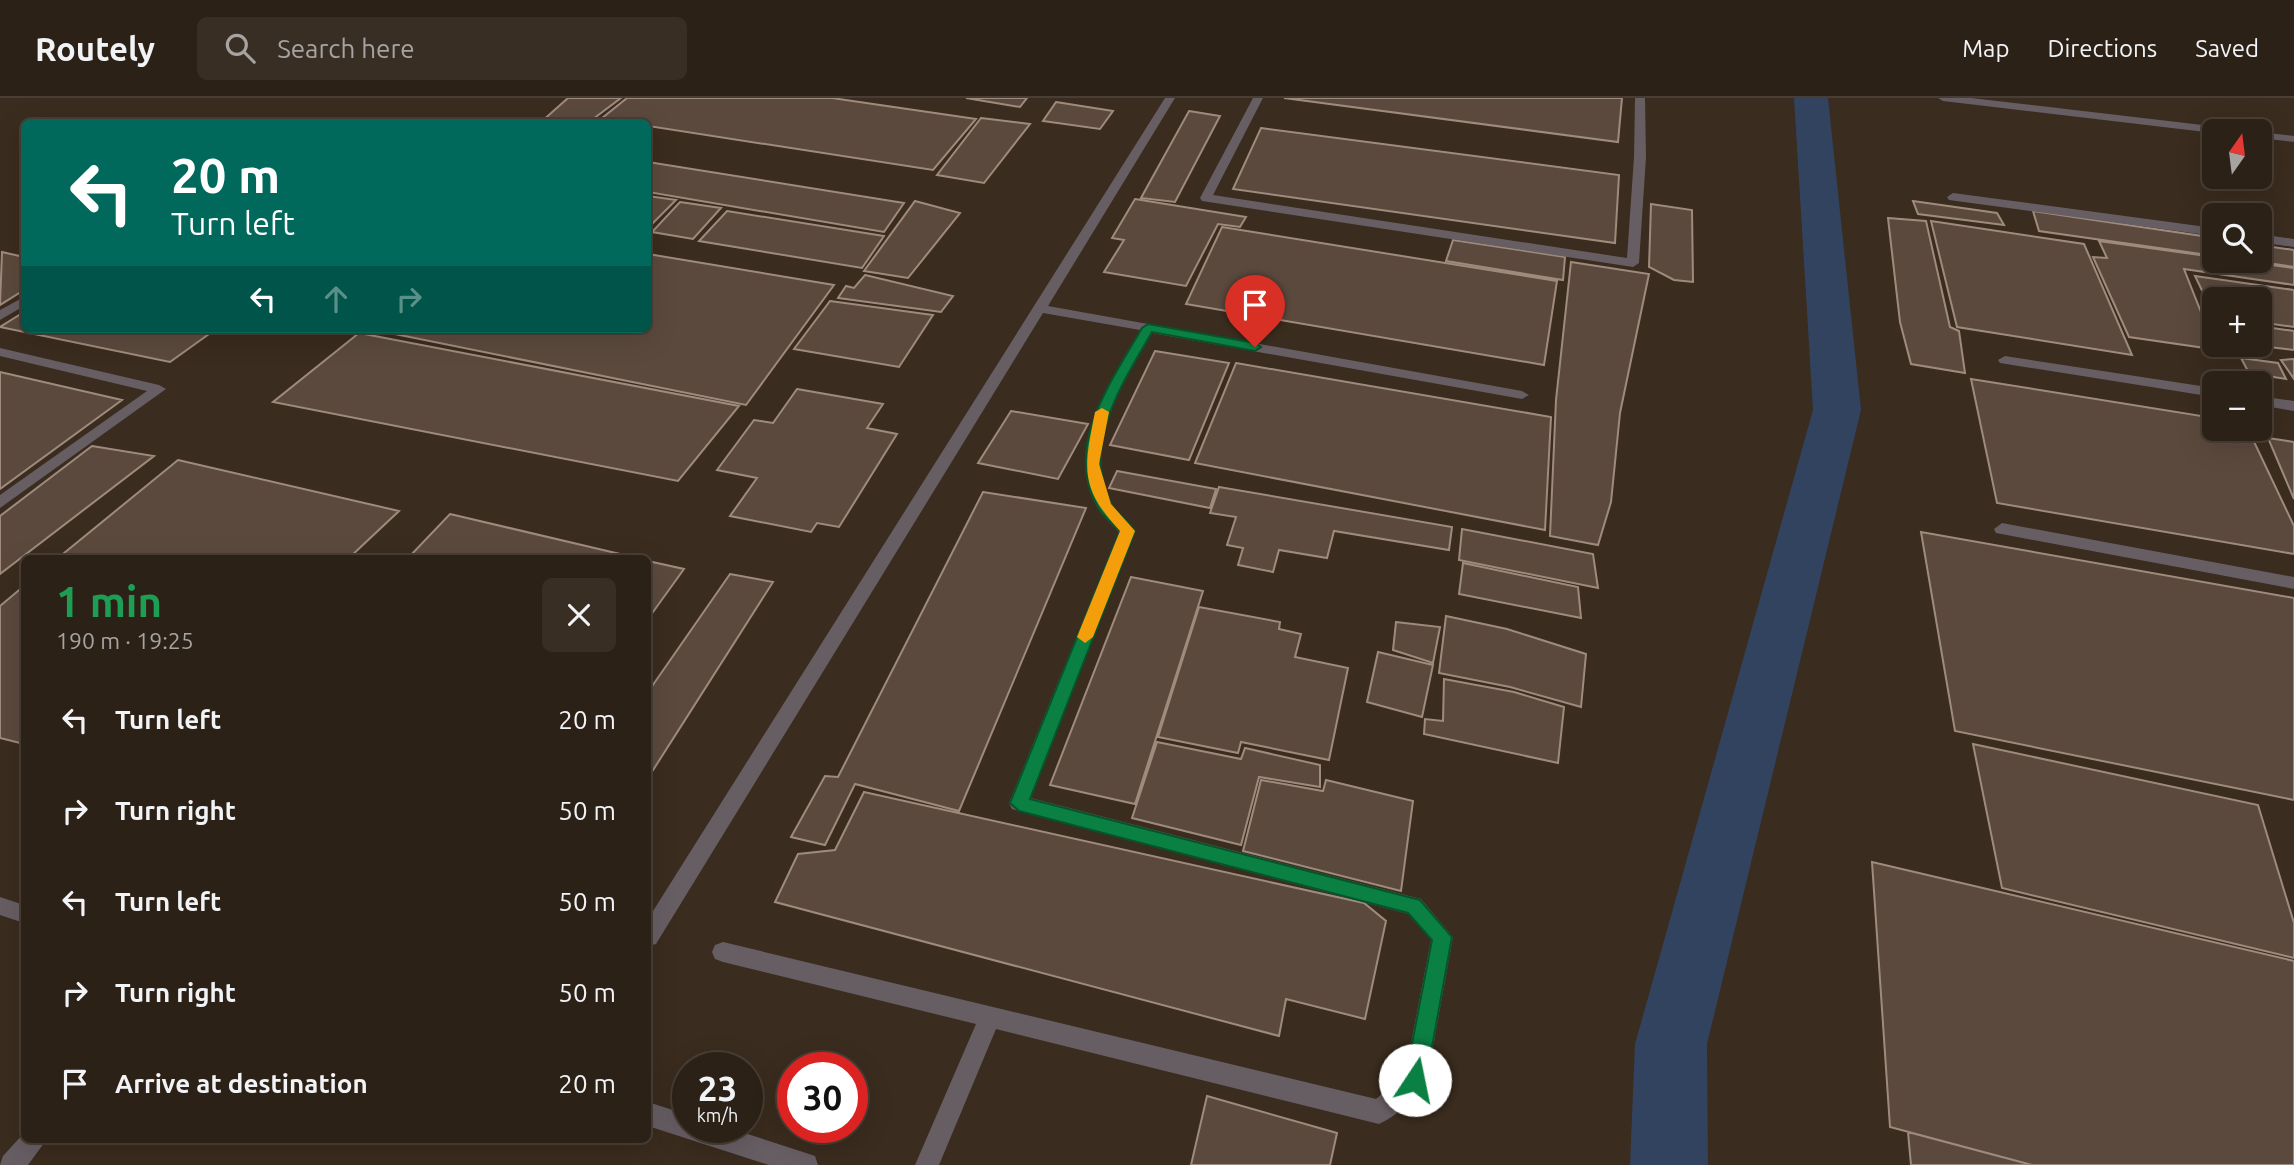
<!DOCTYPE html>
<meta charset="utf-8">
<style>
:root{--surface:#2c2116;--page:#382e23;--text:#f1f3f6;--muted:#a6a3a1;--line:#483e35}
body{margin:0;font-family:Ubuntu,sans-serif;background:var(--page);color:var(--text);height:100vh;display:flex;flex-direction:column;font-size:26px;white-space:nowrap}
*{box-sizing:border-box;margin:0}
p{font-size:23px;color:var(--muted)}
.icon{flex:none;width:38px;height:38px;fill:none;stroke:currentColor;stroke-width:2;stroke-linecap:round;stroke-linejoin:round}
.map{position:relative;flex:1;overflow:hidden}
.drawer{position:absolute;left:21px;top:457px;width:630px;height:588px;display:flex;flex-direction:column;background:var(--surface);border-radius:10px;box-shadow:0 7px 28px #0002,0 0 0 2px var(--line)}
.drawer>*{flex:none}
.hud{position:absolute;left:21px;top:21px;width:630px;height:214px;border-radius:10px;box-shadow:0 7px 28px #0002,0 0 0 2px var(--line);background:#00695c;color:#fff;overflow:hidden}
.needle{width:46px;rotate:14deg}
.controls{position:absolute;left:2202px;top:21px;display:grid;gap:14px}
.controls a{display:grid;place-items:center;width:70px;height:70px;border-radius:10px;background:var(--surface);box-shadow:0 7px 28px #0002,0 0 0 2px var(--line);font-size:35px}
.speed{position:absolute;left:672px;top:954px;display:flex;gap:14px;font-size:35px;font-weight:700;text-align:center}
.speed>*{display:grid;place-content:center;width:91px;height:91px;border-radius:50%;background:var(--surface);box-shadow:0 7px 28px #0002,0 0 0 2px var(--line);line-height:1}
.speed small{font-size:18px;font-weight:400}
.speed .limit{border:10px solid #d22;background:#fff;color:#111}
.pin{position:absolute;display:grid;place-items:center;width:60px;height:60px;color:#fff;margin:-72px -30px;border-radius:50% 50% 50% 0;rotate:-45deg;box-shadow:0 0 7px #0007}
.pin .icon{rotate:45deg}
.me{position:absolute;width:77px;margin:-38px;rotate:11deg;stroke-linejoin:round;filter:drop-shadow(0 0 5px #0008)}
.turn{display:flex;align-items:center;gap:24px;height:147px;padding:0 35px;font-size:32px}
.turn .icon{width:91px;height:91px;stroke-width:2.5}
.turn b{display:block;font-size:49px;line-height:60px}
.lanes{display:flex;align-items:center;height:66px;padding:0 35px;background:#0003;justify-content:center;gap:35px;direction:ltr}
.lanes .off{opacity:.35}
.round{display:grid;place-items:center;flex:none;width:74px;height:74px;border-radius:10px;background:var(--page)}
.summary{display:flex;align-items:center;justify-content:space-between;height:119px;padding:0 35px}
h1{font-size:42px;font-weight:700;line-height:52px;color:#1e9e55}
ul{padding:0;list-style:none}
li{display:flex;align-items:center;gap:21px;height:91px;padding:0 35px}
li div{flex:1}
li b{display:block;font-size:26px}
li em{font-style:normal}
header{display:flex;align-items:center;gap:42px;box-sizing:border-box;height:98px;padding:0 35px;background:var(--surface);border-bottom:2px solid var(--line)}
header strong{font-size:33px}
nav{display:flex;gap:38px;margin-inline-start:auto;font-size:24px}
.search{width:490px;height:63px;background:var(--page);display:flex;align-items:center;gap:18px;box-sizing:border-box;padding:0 24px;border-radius:10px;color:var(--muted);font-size:26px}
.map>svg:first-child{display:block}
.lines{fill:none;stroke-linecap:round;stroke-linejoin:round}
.canal{fill:#324360;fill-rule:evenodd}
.building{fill:#5b493d;stroke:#9f8b7e;stroke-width:2}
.minor{fill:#675e64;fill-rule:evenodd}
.tertiary{fill:#675e64;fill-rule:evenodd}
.route{fill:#0b8043;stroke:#07532c;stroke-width:2}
.slow{fill:#f59e0b}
</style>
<header>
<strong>Routely</strong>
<div class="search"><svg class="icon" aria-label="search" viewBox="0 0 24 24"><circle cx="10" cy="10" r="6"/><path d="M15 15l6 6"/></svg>Search here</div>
<nav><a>Map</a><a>Directions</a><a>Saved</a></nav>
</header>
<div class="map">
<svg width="2294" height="1067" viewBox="0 0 2294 1067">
<rect width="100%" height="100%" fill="#3a2c1e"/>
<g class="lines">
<path class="canal" d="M1794,0H1828L1861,312L1707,946L1708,1067H1630L1635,946L1813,312Z"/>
</g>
<path class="building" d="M568,0H621L589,24H541Z
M627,0H832L976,21L933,72L648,28V24L601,21Z
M966,0H1027L1020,9Z
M1284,0H1622L1618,44Z
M1056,4L1113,13L1100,31L1043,23Z
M1189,13L1220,18L1175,104L1141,100Z
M981,20L1030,26L984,85L937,77Z
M1261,30L1619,77L1615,145L1233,91Z
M648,64L904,105L884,134L648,94Z
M648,98L676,102L648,130Z
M1135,101L1246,119L1240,129L1218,126L1186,188L1104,174L1124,142L1112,140Z
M915,103L960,115L908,180L864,173Z
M1913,103L1997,115L2004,127L1918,116Z
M680,104L721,110L693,141L652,134Z
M1651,106L1692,112L1693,184L1674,182L1649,169Z
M727,113L884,138L862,170L699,143Z
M2033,113L2202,138L2208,157L2039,133Z
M1888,120L1926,123L1950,229L1959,233L1965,275L1911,266L1900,224Z
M1931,123L2084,146L2132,257L1957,229Z
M1222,129L1557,183L1544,267L1186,206Z
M1453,142L1565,159L1563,182L1446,163Z
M2099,143L2214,159V163H2242L2294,170V187L2184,171L2214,247L2219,252L2129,239L2093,159L2107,160Z
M2259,147L2294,152V169L2255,163H2259Z
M2,154L24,159V192L0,207Z
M648,156L834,187L746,307L375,232L648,231Z
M1571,164L1649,176L1620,315L1611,404L1598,447L1550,438L1556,302Z
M865,177L953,198L941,214L838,200L846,188L854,190Z
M2195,178L2294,192V229L2259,224V201H2214V217Z
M830,203L933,217L899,269L794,251Z
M24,214V231H216L170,264L0,229Z
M2259,228L2294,233V252L2252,247H2259Z
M359,235L739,308L678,383L273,304Z
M1155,253L1229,265L1189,362L1110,347Z
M2241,260L2278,265L2286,281L2249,275Z
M2294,261V281L2281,262Z
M1236,265L1551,319L1545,432L1195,365Z
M0,274L122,302L0,391Z
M1971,281L2214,320V331H2248L2294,428V456L1997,405Z
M797,291L883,306L867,330L897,336L839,429L817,425L811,434L730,418L757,380L717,372L754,322L773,325Z
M1011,313L1088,326L1058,381L978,365Z
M2268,340L2294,344V401Z
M92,348L154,358L0,476V418Z
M178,362L399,413L349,460H58Z
M1117,373L1216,391L1210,410L1109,390Z
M1219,389L1452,429L1449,452L1334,433L1327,460L1279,452L1273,474L1238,467L1243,450L1227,447L1236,419L1210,415Z
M983,394L1086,410L959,713L855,686L825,747L791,739L825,678L838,679Z
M450,416L637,460H408Z
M1462,431L1593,456L1598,490L1459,462Z
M1921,434L2294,500V702L1955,633Z
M648,463L684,471L648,521Z
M1463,465L1578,489L1581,520L1459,496Z
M730,476L773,484L648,680V594Z
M1131,479L1203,493L1135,706L1050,687Z
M24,488V646L0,640V508Z
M1199,509L1280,524L1279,531L1301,536L1295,559L1348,570L1329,662L1241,644L1238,655L1158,639Z
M1446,518L1507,531L1586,556L1581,609L1510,589L1439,575Z
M1396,524L1440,529L1433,565L1393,552Z
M1378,554L1433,567L1422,619L1367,604Z
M1444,581L1514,594L1564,609L1558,665L1424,636L1425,621L1443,623Z
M1157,644L1241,661L1245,650L1320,667V689L1259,679L1241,747L1132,720Z
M1973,646L2258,707L2294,825V860L2002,790Z
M1261,682L1323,693L1326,682L1413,703L1401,793L1243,753Z
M864,694L1364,805L1386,823L1365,921L1286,901L1279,938L775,804L798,756L835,752Z
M1872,764L2294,863V1067H2032L1890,1029Z
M1207,998L1337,1035L1330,1067H1191Z
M1908,1034L2032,1067H1911Z"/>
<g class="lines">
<path class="minor" d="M1165,0H1175L1048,208L1522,293L1529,297L1522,301L1152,235C1124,285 1082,345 1111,404C1116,415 1129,423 1135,433L1031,700L1421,801L1453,839L1427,982C1420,998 1395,1019 1379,1026L996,931L939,1067H915L976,926L723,864L715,861L712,854L715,847L723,844L1376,1001L1405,976L1431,842L1408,816L1019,713L1012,711L1009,705L1119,434C1112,426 1102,418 1097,409C1063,349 1111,283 1140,232L1043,215L656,846L648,848V821Z
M1253,0H1263L1213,97L1627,160L1634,59L1635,0H1645L1646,59L1639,165L1633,169L1202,103L1200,100Z
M1938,0H1971L2228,30L2234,33L2214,35L1943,3Z
M2259,34L2294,38V44L2259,40Z
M1953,95L2214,130V138L1949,102L1947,99Z
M2259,136L2294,141V149L2259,144Z
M24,199V208L0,222V212Z
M0,250L159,287L166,291L0,410V397L147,293L0,258Z
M2005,258L2214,290V299L2000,265L1998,262Z
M2259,298L2294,303V313L2259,307Z
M2002,425L2294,479V491L1996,435L1994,431Z
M24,1035V1041H47L28,1067H0L3,1058Z"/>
<path class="tertiary" d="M0,799L24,807V825L0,817Z
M648,1004L688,1017V1029H726L806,1055L815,1058L818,1067H769L648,1028Z"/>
</g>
<path class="route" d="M1148,226L1255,245L1261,249L1255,253L1152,234C1123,285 1082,344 1110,404C1115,415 1128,423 1135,433L1030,701L1420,802L1452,839L1426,982L1423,989L1415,992L1408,989L1405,982L1432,842L1408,815L1019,713L1010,705L1120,433C1113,426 1103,418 1098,409C1062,349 1113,281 1142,230Z"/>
<path class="slow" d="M1102,310L1109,314L1099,366L1111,406L1135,433L1093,539L1085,545L1077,539L1120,433C1079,389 1084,370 1095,314Z"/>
</svg>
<div class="controls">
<a><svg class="needle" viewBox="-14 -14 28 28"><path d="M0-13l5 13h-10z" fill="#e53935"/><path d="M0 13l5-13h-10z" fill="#a6a3a1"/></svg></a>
<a><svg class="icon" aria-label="search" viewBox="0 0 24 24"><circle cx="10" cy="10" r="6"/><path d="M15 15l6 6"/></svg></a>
<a>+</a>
<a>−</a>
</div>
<div class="speed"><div>23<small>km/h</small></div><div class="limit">30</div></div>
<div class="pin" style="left:1255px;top:249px;background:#d93025"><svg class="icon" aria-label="arrive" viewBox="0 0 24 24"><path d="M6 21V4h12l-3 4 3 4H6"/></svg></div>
<svg class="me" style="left:1415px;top:982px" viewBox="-20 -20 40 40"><circle r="19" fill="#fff"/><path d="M0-13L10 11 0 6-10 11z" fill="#0b8043"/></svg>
<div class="hud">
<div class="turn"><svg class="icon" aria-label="left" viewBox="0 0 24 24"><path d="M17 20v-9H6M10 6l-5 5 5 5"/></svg><div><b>20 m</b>Turn left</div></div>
<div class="lanes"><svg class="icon" aria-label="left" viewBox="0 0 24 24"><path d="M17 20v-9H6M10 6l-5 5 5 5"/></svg><svg class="icon off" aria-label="ahead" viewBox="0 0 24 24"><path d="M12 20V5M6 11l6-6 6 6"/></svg><svg class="icon off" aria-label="right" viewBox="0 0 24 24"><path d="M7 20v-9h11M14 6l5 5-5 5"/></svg></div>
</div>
<section class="drawer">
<div class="summary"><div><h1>1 min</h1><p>190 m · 19:25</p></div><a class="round"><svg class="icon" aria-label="close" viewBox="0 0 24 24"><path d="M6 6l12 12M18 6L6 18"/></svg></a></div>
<ul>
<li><svg class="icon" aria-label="left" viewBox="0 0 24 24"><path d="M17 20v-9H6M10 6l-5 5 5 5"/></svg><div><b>Turn left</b></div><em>20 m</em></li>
<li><svg class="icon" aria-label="right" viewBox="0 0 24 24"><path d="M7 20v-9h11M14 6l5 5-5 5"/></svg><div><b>Turn right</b></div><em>50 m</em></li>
<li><svg class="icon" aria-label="left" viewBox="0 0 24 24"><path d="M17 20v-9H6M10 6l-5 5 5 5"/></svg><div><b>Turn left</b></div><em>50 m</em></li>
<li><svg class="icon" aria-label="right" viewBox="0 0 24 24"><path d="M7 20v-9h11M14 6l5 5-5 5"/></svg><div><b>Turn right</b></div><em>50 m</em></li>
<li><svg class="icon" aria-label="arrive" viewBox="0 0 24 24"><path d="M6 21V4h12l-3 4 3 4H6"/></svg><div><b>Arrive at destination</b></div><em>20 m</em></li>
</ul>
</section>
</div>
